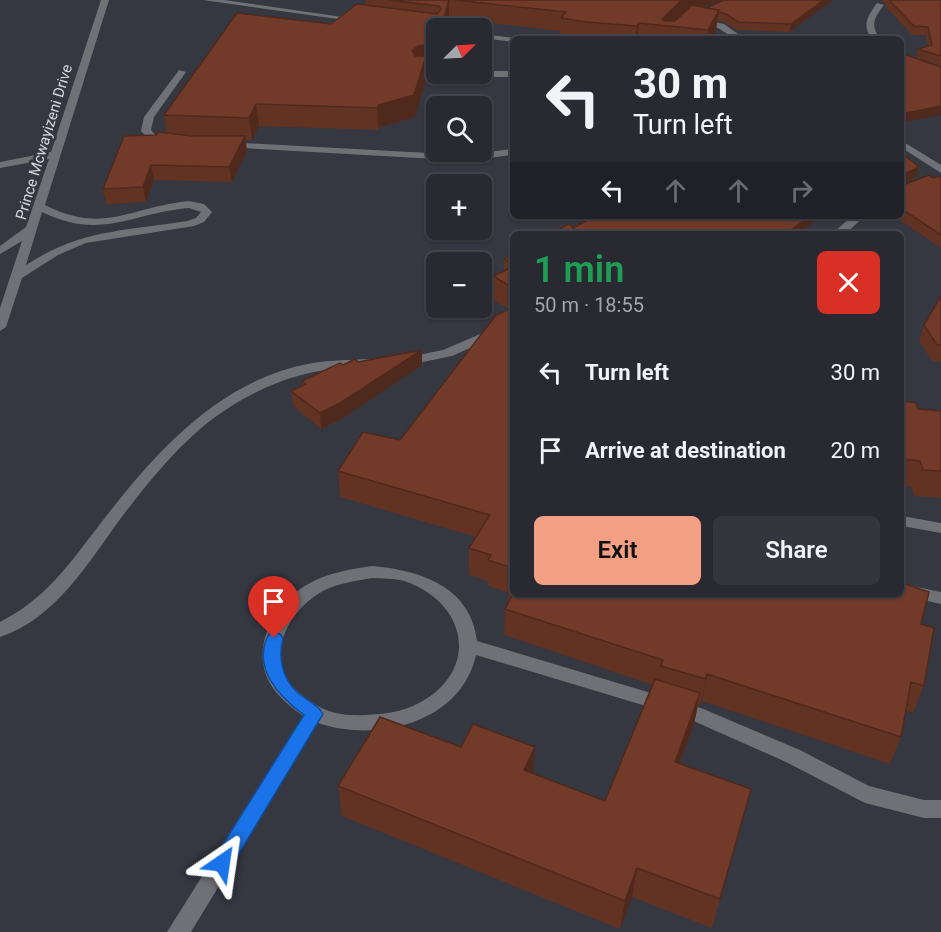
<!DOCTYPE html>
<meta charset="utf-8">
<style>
:root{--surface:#282931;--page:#34353d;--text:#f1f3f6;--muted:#a5a6ab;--line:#44454d;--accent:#f39f84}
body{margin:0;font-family:Roboto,sans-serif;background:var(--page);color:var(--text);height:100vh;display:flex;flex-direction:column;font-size:22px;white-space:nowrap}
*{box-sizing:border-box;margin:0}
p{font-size:20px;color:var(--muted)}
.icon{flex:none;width:33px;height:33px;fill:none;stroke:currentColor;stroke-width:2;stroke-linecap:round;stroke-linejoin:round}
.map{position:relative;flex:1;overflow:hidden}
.side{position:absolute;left:510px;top:231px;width:394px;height:366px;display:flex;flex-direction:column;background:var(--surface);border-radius:9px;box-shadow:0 2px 4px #0004,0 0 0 2px var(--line)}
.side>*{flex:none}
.banner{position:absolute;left:510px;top:36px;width:394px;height:183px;border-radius:9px;box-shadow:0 2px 4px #0004,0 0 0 2px var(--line);background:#282931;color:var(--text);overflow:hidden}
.needle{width:39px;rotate:66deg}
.controls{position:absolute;left:426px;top:18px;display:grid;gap:12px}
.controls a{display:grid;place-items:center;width:66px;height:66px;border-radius:9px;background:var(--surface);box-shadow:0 2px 4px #0004,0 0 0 2px var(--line);font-size:30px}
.pin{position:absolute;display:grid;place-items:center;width:51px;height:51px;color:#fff;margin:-62px -26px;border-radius:50% 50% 50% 0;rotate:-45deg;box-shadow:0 0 6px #0007}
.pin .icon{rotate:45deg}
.me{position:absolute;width:66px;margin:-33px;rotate:32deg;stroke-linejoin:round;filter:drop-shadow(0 0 4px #0008)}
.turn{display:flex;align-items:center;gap:21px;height:126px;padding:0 24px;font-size:27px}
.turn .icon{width:78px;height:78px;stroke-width:2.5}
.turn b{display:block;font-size:42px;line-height:51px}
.lanes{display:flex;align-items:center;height:57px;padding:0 24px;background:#0003;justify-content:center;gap:30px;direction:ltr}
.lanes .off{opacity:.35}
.round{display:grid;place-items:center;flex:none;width:63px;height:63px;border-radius:9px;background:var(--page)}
.summary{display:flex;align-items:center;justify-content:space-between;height:102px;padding:0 24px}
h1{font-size:36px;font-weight:600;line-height:45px;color:#1e9e55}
.cta{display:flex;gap:12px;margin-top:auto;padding:12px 24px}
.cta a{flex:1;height:69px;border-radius:9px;background:var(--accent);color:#111;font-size:24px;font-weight:600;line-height:69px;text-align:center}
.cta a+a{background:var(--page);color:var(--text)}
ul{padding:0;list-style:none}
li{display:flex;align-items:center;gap:18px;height:78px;padding:0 24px}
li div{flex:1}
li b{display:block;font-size:22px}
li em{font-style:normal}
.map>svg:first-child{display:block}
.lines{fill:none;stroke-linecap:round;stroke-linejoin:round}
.minor{fill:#707176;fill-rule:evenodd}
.wall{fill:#623323}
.shaded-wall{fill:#50291d}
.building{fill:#723b29;stroke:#50291d;stroke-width:1.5}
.route{fill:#1a73e8;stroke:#114b97;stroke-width:1.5}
.labels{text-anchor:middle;stroke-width:6;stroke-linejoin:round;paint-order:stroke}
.far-street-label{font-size:15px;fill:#d7d8de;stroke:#353741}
</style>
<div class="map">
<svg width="941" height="932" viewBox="0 0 941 932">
<rect width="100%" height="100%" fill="#353741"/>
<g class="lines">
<path class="minor" d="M101,0H109L45,205C104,235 130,207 189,201L204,204L212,212L204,222L194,226L86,243L58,255L22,278L6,327L0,331V308L22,241L0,254V246L26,227L49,159L0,168V162L51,152ZM189,208L201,212L196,218L187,221C126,231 81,229 26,265L42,212C101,241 131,213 189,208Z
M203,0H224L363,20L359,22Z
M877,3L884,5C874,18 870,25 880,39H872C861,25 868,16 877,3Z
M698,19L724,24L745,39H735L718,28L695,23V19Z
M482,34L513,38L516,39H513V42L482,38Z
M419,69H436V74H439H416L415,72Z
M179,70L186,72L154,117L151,130L158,138L171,142L166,145L152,142L141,131L144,117Z
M482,71H513V77H479L475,74H482Z
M902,141L941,165V173L902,148Z
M226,142L447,154L480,153L513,149V155L480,159H436L223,147V143Z
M852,216H865L845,234H832Z
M513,320V329L452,356L403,366L396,362L398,359L443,350Z
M368,359L373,360L375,363L373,366C354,371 333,368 314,372C284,378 255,391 230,407C188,433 154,475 124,514C90,559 58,618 0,637V622C45,599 67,567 97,528C152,456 218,379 313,363C331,360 350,360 368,359Z
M902,516L941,523V533L902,526Z
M372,566C419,570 471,586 477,641L701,708L800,750L869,786L924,800H941V818H924L865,803L786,762L689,719L476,655C461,723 377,743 318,723L191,932H167L303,716C288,705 273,693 266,675C253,640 279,599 310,583C328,573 351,569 372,566ZM372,578C382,579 394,578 404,581C467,602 481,670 419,703C403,712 384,714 366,715C347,716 329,714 313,703C303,696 289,686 284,674C271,642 295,606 323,591C338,583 356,581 372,578Z
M902,584L941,592V604L896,594H902Z"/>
</g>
<path class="wall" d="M366,0H721L702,7L706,8L833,0L789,32L737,30L724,22L717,20L716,30L711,39H568L560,38V31L449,18L447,28H436L427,66V76L415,117L380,127L379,130L259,126L252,140H245L247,151L232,182L154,180L146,202L106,204L103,189L156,135L167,133L164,115L366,5Z
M881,0H941V66L916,57L918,49L928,46L926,35H912L886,7V4Z
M902,45L903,54L941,67L904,122L902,121Z
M902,158L916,177L904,183V185L941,176V248L894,216H902Z
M513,254V594L921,624L924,686L913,713L906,710L901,737L890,764L702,701L700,705H698L694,724L680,763L751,789L712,928L632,897L620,929L342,816L338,786L461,747H535L533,774L605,801L653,685L504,635L505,609L508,602L509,593L488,586V581L469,575V548L476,537L340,497L338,471L400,440L509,309L493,300V276L504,271V259Z
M941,296V362L932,361L919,341L924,325Z
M422,350V365L341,419L321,429L293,406L291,391L303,385L302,381L343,365Z
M902,401L918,409L941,411V498L914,496L912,487L902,486Z"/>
<path class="shaded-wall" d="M449,0V18L447,28H441Z
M682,0H721L686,13L672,26L661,25L662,19Z
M824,0H833L789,32L791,24Z
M719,10L716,30L711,39H707L708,30Z
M639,23L637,39H635L637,26Z
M436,44V65L427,66V76L415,117L380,127L379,130L377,108L379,105L412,51L418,46Z
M256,104L259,126L252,140L249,118Z
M941,106V115L904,122L906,113Z
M245,136L247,151L232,182L229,167Z
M151,165L154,180L146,202L143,187Z
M919,167L916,177L902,184L904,174Z
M810,216H822L797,234H785Z
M422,350V365L341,419L321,429L320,413Z
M707,674L702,701L700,705L706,679Z
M700,693L694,724L669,792L675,762Z
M535,747L533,777L524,770Z
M637,868L632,897L620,929L625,901Z"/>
<path class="building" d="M388,0H449L441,28H436V44L418,46L412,51L415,56H426L414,95L379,105L377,108L256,104L249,118L164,115L237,13L331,24L357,4L437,14L441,9L439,6Z
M455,0H682L662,19L664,21H675L692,5L719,10L708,30L639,23L637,26L586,22L561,18L566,12Z
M724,0H824L791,24L738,22L726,14L718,12L719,10L706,8Z
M889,0H941V56L918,49L932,45L928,27L914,26Z
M902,45H903V54L941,67V106L906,113L902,111Z
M158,132L192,136H245L229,167L151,165L143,187L103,189L124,136L156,135Z
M907,157L919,167L904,174V185L929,175L932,178L941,176V235L902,209V158Z
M595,216H810L785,234H580L573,228Z
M569,224L580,234H550Z
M513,254V263L504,259Z
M513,267V288L493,276Z
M941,296V345H937L924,325Z
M513,308V568L488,560L491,555L469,548L490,515L338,471L363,432L400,440L496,315Z
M422,350L340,403L320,413L291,391L306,384L302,381L340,363L343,365L355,359L358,362Z
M902,401L916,403L918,409L941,411V471L923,470L920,461L902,459Z
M513,579V588L509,587Z
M902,583L929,592L921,624L934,628L924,686L911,682L901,737L707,674L706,679L661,666L663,660L505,609L513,594H902Z
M655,679L700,693L675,762L751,789L720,899L637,868L625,901L338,786L380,717L461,747L473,724L535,747L524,770L605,801Z"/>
<path class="route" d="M274,632L280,634L283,638C278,657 282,678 297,692C305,700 317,703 323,714L229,870L222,872L215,870L212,863L215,857L304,715C279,697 251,667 269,634Z"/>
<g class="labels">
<g class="far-street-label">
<text transform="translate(44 142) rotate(-73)" y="5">Prince Mcwayizeni Drive</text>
</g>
</g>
</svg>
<div class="controls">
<a><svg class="needle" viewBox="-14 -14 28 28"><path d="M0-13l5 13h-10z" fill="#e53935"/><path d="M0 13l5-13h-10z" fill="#a5a6ab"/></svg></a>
<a><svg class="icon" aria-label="search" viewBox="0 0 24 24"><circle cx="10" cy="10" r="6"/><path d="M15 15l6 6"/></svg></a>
<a>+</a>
<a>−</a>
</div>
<div class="pin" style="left:274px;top:638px;background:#d93025"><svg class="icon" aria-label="arrive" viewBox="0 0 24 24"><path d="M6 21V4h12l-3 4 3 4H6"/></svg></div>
<svg class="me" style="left:222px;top:863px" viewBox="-20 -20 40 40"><path d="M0-17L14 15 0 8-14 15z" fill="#1a73e8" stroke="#fff" stroke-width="4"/></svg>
<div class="banner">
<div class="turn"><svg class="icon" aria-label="left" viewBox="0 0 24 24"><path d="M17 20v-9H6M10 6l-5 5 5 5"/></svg><div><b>30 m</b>Turn left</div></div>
<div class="lanes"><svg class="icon" aria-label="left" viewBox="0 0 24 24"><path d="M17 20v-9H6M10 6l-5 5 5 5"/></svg><svg class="icon off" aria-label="ahead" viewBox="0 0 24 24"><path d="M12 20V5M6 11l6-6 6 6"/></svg><svg class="icon off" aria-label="ahead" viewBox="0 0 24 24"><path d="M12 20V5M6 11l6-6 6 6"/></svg><svg class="icon off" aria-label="right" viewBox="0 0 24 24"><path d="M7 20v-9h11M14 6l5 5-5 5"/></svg></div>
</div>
<section class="side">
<div class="summary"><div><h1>1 min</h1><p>50 m · 18:55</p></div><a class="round" style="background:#d93025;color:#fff"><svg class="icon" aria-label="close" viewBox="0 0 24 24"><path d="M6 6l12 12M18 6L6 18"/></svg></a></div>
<ul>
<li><svg class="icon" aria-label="left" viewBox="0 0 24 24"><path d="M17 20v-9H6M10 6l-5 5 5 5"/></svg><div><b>Turn left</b></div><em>30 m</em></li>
<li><svg class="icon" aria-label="arrive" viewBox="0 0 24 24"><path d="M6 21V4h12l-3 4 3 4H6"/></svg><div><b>Arrive at destination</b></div><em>20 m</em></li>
</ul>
<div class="cta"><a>Exit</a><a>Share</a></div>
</section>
</div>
